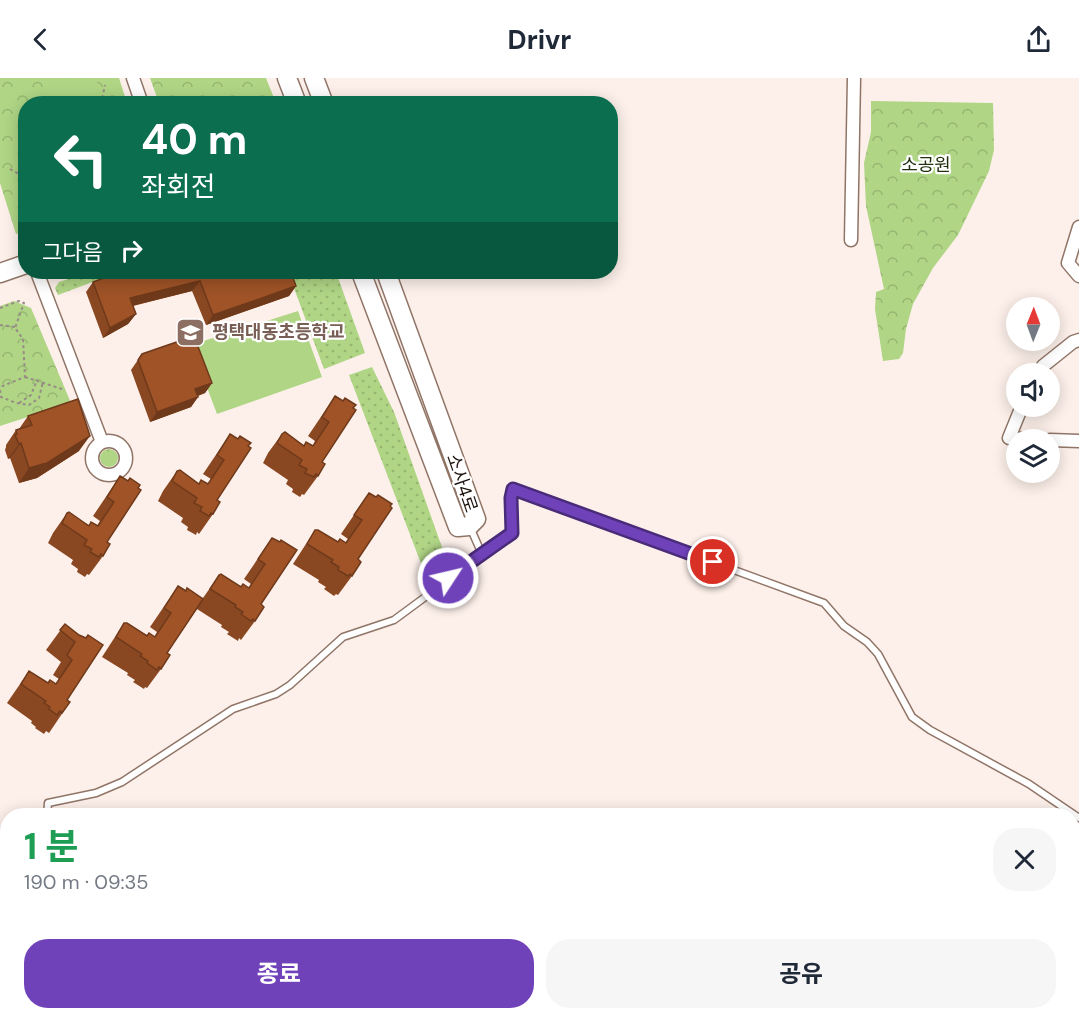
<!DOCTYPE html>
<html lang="ko">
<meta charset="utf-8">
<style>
:root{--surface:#fff;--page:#f6f6f7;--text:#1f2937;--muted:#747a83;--accent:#7042ba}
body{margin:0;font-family:"DM Sans","Noto Sans KR",sans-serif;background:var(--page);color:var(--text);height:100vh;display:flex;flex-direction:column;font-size:22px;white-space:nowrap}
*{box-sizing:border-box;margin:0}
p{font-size:20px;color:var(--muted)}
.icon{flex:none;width:33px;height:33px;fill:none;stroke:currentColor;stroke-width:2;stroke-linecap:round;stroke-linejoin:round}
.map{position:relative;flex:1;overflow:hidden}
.sheet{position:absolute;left:0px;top:730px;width:1080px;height:212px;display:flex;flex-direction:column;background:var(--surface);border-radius:24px 24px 0 0;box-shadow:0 3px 15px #0003}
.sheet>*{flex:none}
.hud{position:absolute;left:18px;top:18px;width:600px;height:183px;border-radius:24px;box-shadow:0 3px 15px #0003;background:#0b6e4f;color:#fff;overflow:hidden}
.needle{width:39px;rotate:1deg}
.fabs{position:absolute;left:1006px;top:219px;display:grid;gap:12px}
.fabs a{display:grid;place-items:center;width:54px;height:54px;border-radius:50%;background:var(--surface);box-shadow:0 3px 15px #0003;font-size:30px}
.pin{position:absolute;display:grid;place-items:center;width:51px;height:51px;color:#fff;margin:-26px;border:3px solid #fff;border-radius:50%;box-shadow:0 2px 6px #0007}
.me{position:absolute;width:66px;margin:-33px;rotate:55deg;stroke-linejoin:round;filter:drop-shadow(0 0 4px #0008)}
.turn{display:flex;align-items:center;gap:21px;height:126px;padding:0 24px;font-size:27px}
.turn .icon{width:78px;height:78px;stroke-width:2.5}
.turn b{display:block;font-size:42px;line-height:51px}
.then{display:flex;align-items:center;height:57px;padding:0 24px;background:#0003;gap:12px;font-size:22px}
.round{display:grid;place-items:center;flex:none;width:63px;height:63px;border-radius:24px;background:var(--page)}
.headline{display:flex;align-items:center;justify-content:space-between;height:102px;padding:0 24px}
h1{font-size:36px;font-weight:700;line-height:45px;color:#1e9e55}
.button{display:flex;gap:12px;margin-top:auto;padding:12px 24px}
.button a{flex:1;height:69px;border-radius:24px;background:var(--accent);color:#fff;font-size:24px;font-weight:700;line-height:69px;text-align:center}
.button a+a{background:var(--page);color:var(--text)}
header{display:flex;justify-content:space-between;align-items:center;height:78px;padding:0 24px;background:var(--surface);font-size:27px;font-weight:700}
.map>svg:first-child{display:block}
.grass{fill:url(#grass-dots)}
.park{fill:url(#park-crowns)}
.garden{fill:#afd585}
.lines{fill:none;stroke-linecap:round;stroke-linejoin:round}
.lane-casing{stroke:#907567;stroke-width:9}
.street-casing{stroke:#907567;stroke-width:15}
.secondary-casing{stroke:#907567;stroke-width:21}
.path{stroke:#988c86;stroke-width:2;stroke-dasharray:3 3;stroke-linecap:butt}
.lane{stroke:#fff;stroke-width:6}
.street{stroke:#fff;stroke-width:12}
.secondary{stroke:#fff;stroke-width:18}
.wall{fill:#894722}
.shaded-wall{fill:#6f3a1b}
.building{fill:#9f5327;stroke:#6f3a1b;stroke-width:1.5}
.route-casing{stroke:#492b79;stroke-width:15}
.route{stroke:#7042ba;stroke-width:10}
.labels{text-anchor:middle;stroke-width:4.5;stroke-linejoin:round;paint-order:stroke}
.park-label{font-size:18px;fill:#22300e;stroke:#fff}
.education-label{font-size:18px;font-weight:bold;fill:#785e54;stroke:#fff;text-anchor:start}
.street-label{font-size:18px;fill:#1e130e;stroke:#fff}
</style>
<header><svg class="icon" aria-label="back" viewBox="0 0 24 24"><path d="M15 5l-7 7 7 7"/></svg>Drivr<svg class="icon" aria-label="share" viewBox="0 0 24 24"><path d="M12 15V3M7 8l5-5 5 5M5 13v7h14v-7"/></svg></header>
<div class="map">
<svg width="1079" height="941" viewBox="0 0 1079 941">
<defs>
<pattern id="grass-dots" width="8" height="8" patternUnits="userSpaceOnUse" patternTransform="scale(1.5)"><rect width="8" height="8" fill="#afd585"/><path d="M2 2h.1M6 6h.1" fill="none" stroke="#96b672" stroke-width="1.8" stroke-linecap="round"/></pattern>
<pattern id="park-crowns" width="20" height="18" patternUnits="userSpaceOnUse" patternTransform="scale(1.5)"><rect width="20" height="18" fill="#afd585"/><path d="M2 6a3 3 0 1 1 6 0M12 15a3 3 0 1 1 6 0" fill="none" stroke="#96b672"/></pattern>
</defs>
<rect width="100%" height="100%" fill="#fdf0ea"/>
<path class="grass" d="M90,194H119L58,217L55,210L59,204Z
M288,194H336L365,275L324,291Z
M372,289L394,334L449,489L427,501L349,297Z"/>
<path class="park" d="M0,0H119L127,25L26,26L25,153L16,156L0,105Z
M150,0H266L276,25H159Z
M871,23L993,25L994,72L989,93L958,157L933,190L913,226L906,251L903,275L899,281L883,283L875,231L876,214L884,211L866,128L864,85L871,54Z
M14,223L31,230L71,325L0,348V228Z
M100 380a9 9 0 1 1 18 0a9 9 0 1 1-18 0Z"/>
<path class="garden" d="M52,0L98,1L91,25H44Z
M298,233L322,299L217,336L191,267Z"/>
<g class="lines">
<defs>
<path id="lane" d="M470,449L481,474
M47,738L48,725L96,715L122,704L233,631L276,616L290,607L343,559L394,542L512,455L511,420L513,411L824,525L844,548L867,564L878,576L912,639L930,652L1029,706L1079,740
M160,937V941"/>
<path id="street" d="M133,0L142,26
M1079,149L1068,185L1079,198
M851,162L854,0
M37,194L102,364
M1039,296L1043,288L1073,264L1079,262
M1022,328L1009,360L1043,362
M1050,362L1079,363
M92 380a17 17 0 1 1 34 0a17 17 0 1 1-34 0Z
M1072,831L1079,801
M1035,941L1037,934"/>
<path id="secondary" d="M287,0L297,26
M314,0L324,26
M361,194L458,449L469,448L476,441L386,194
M0,195L26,186"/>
</defs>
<use href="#lane" class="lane-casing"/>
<use href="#street" class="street-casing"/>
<use href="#secondary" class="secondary-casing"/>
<path class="path" d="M101,26L105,7
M10,91L26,100
M0,230L19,223L24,225L15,250L23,261L25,299L0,309
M0,247L15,249
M25,299L62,311
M0,312L1,319L16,325L29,327L39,320L43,304
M19,325L31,317L37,302
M0,921L8,922
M140,934L152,936"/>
<use href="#lane" class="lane"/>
<use href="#street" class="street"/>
<use href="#secondary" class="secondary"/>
</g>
<path class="wall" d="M244,196L296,208L289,218L206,247L192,213L133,228L136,236L128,246L103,260L86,214L93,204Z
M142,276L212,305L205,315L198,318V319L191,329L150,344L131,292Z
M335,318L322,384L318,398L304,417L302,416L300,419L292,414L293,411L286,406L288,402L263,385L268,375L282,356L304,367L313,368L315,363L308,358Z
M28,338L79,373L37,400L19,405L10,380L8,381L5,372L6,369V367L16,352L19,351Z
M230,356L217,422L213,436L199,456L197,454L196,457L187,452L188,449L181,444L183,440L158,423L163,413L177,393L199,406H208L211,401L203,396Z
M120,398L107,464L103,478L89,497L87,496L85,499L77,494L78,491L71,486L73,482L48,465L53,455L67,435L89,447L97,448L100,443L93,438Z
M369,415L358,481L352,498L338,517L336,516L334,518L324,511L326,509L318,504L319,502L293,486L315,452L338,464L345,465L348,461L341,456Z
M272,460L261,526L255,543L241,562L239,560L238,563L227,556L229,554L221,549L222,547L197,531L167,575L161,591L147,610L145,609L144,611L133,604L135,602L127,597L128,595L102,579L124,545L147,557L155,558L157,554L150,549L178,508L185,513L203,520L219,497L241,509L249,510L251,506L244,501Z
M65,546L79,557L67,622L70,624L49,655L46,653L44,656L35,650L36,649L31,645L32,643L7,625L29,593L48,605L56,606L59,601L53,597L61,584L46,572Z
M0,769L8,776V848L0,841Z"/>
<path class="shaded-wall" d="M200,203L192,213L123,230L130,220Z
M296,208L289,218L206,247L213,237Z
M136,236L128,246L103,260L110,250Z
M212,305L205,315L188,321L195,311Z
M198,319L191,329L150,344L157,334Z
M90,358L79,373L37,400L19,405L29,390Z
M21,365L10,380L8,381L19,366Z"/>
<path class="building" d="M120,194H243L244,196L251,194H291L296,208L213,237L200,203L130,220L136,236L110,250L93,204Z
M194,258L212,305L195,311L198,319L157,334L138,282L142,276Z
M335,318L343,323L345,320L356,327L353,330L356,332L322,384L325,386L318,398L316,396L314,399L305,395L307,391L299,387L302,382L277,365L282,356L285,354L304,368L306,364L313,368L329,344L322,339Z
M78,321L90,358L47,385L29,390L21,365L19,366L15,357L17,356L16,352L32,347L28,338Z
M230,356L238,361L240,358L251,365L248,368L251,370L217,422L220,424L213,436L211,435L209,438L200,433L202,429L194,425L197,420L172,403L177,393L180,392L199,406L201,402L208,406L224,382L217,377Z
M120,398L128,403L130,400L140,407L138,410L141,412L107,464L110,466L103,478L101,476L99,479L90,474L92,471L84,467L87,462L62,445L67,435L69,434L89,448L91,444L98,448L114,424L107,419Z
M369,415L376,419L378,417L392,426L390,428L392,430L358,481L361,484L352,498L350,496L348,498L338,492L339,489L331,484L333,482L307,466L315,452H318L338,464L340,461L346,465L362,442L354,437Z
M272,460L280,464L281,462L297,472L261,526L264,529L255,543L253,541L251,543L241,536L243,534L235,529L236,527L210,511L219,497L221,496L241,509L243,506L249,510L265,486L258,481Z
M178,508L186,513L187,510L203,521L167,575L170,577L161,591L159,589L157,592L147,585L148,583L140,578L142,576L116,559L124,545H127L147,558L149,555L155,559L171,535L164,530Z
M65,546L79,557L86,560L88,557L103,567L67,622L70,624L62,635L60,633L57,637L49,631L50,629L44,625L46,623L21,606L29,593L48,605L50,602L56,606L72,582L67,577L75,564L60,552Z
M0,769L8,776V815L0,808Z"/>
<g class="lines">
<defs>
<path id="route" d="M448,500L512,455L511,420L513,411L713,484"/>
</defs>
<use href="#route" class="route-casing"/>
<use href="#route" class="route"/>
</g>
<defs>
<symbol id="school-square" viewBox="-11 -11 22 22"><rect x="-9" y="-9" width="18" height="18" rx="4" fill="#8d6e63" stroke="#fff"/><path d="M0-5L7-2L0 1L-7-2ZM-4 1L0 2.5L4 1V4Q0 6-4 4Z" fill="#fff"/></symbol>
</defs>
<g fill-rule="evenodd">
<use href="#school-square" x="174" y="238" width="33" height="33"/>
</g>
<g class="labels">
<g class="park-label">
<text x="926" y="93">소공원</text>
</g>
<g class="education-label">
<text x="212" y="260">평택대동초등학교</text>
</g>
<g class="street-label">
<text transform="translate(462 405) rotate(71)" y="6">소사4로</text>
</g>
</g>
</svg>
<div class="fabs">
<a><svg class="needle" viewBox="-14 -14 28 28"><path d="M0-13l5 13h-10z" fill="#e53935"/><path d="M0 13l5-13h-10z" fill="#747a83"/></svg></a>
<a><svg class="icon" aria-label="sound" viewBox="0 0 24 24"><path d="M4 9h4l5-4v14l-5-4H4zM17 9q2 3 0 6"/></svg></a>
<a><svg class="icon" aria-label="layers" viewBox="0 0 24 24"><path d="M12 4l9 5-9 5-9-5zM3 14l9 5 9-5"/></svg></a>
</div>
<div class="pin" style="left:713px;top:484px;background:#d93025"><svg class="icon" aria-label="arrive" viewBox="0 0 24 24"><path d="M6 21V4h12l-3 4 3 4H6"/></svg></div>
<svg class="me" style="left:448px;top:500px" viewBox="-20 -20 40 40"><circle r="17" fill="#7042ba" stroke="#fff" stroke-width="3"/><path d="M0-11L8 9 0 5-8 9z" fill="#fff"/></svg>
<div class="hud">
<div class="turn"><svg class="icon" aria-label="left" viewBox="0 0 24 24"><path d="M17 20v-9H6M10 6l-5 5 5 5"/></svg><div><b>40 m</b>좌회전</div></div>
<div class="then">그다음<svg class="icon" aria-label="right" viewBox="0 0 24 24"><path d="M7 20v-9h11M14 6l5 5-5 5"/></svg></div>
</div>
<section class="sheet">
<div class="headline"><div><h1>1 분</h1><p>190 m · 09:35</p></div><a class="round"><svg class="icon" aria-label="close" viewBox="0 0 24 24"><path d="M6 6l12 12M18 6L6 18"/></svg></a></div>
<div class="button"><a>종료</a><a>공유</a></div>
</section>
</div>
